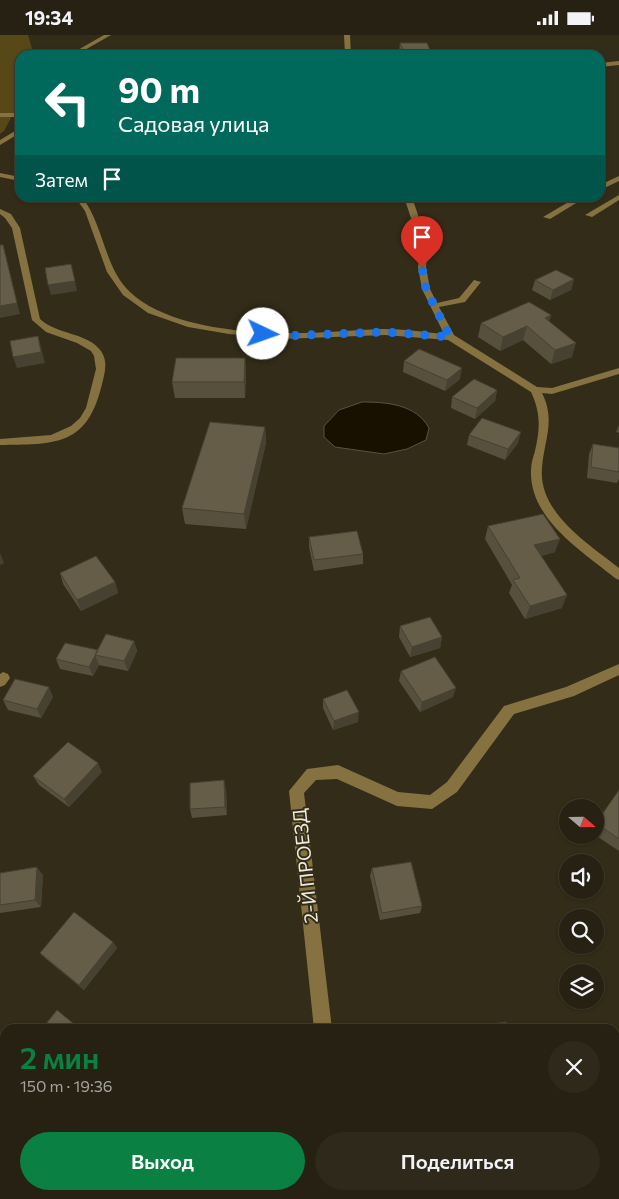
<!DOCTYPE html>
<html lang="ru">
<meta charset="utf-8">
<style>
:root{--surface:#262112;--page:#2e291b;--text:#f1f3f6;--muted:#a4a39f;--line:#423e32;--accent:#0b8043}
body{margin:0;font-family:Commissioner,sans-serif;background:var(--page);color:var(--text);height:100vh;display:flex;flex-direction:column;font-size:19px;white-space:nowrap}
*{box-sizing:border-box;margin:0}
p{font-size:16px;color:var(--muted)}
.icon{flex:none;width:28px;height:28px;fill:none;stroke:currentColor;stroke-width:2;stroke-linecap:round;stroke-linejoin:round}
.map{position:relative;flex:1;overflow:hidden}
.sheet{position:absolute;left:0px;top:989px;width:620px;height:176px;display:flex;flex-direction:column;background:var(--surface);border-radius:15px 15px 0 0;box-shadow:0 1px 4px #0004,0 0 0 1px var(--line)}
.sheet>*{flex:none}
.banner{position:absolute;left:15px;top:15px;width:590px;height:152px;border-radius:15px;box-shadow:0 1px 4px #0004,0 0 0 1px var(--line);background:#00695c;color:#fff;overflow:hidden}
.needle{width:32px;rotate:110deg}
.controls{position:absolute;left:559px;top:764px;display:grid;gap:10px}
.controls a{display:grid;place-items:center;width:45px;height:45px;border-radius:50%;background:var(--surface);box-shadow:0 1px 4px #0004,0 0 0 1px var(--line);font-size:25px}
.pin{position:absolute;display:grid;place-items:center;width:42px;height:42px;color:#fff;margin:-51px -21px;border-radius:50% 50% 50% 0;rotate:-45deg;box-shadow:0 0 5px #0007}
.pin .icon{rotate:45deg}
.me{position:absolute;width:55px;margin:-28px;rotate:93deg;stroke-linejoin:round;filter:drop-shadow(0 0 4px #0008)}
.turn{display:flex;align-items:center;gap:18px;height:105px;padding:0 20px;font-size:22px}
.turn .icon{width:65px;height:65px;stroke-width:2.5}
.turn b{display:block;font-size:35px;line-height:42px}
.then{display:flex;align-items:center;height:48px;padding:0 20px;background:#0003;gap:10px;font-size:19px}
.round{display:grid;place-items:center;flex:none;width:52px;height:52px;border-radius:26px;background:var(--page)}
.summary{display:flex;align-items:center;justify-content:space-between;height:85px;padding:0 20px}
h1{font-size:30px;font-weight:600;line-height:38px;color:var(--accent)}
.primary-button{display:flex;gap:10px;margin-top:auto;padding:10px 20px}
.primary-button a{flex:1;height:58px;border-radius:30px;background:var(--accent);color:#fff;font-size:20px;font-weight:600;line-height:58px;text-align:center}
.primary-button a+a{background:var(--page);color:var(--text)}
.status{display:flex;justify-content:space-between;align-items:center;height:35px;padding:0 25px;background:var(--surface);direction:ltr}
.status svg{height:14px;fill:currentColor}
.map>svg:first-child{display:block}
.green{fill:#584717}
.water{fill:#191100;stroke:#595243}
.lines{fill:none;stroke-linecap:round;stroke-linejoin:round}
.minor{fill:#857240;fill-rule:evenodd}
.wall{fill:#57503d}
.shaded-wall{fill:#474132}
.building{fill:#655d47;stroke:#474132}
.route{stroke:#1a73e8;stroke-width:9;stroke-dasharray:0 16.2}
.labels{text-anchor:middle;stroke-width:4;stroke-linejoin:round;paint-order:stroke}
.street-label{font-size:19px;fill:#efeade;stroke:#332c18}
</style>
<div class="status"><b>19:34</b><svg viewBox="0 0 49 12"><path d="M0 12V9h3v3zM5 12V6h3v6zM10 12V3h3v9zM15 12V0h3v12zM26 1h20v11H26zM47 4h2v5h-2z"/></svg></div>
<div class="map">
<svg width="619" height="1164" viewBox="0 0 619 1164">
<rect width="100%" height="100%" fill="#332c18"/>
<path class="green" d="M0,0H28L34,20H20V66L4,96L0,99Z"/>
<path class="water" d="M362,367C386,367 416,369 429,393L426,405L407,414L384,419L335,412L324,402V391L339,375Z"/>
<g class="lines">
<path class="minor" d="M104,0H111L76,20H69Z
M344,0H350L351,20H345Z
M619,26V30L600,32V28Z
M0,78H20V82H0Z
M20,93V98L0,110V105Z
M0,138L20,142V146L0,142Z
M619,141V146L600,155V150Z
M619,160V165L592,182L585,180Z
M75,162H82C104,190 104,233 130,257C165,290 234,297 281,298C315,299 349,295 383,294C403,294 424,297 444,299L422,254L418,232L420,210L404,162H412L428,210L426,232L430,254L437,268L459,263L474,245L481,247L465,267L439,272L454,300L537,352L552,353L619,333V339L552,359L542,358C556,386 544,405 542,433C538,478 589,509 619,533V545L615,543C582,516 529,484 531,435C531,429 533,422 535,416C540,394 541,378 531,357L448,305L385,300L281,304L229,299L188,292L148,278L123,260L107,237L85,176Z
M577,162H586L550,184L543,182Z
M0,174L11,179L20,193L40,284C57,300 87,297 101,316C109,327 104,341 101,353C86,412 53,409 0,410V404L51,400L71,391L80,383L86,373L96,334L94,321L91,316L77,308L46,297L32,285L12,193L5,183L0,179Z
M619,629V640L574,661L514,679L457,757L432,774L397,771L337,744L316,745L304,758L332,994H314L289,756L307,734L338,730L398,757L430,760L447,747L504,671L566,652Z
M3,637L8,639L10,643L5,650L0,652V639Z
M331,1160H351V1164H331Z"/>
</g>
<path class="wall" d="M400,8L432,20H401L399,16Z
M574,244L571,255L550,265L532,255L535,245Z
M551,280L549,287L572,322L551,329L523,305L500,316L478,302L481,288Z
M245,323L246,338L245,363H175L172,347Z
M404,326L460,344L445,356L403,337Z
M497,355L495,366L475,384L451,373L452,362Z
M619,390V398L616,397Z
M265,392L266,408L246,494L185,489L182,473Z
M469,400L518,408L505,425L467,410Z
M593,409L619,413V444L617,448L587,443L589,419Z
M488,491L555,517L541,521L562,573L525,584L509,558L512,550L485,504Z
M309,502L363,519V529L314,536L309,512Z
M60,538L115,547L118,558L81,576L63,549Z
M400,591L442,602L440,613L410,622L399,602Z
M134,606L137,616L128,636L99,630L93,641L60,634L56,624L98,615Z
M401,636L453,662L420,677L399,646Z
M53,662L41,683L8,675L3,665Z
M323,664L358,687L333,695L323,673Z
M102,737L69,772L39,750L33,741Z
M226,754L227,780L192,783L190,774Z
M619,755V816L595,800V790Z
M372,833L422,871L420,878L380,885L370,841Z
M0,838L43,840L41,872L0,878Z
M113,907L117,913L84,955L46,924L40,918Z
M197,1160H213L200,1162Z"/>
<path class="shaded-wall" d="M3,210L20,279L0,283V271Z
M574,244L571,255L550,265L553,255Z
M75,246L77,256L51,260L48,250Z
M551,280L547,294L545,283Z
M527,291L523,305L500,316L503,302Z
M38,301L45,328L17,333L13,322Z
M576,308L572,322L551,329L555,315Z
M245,323L246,338L245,363L244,347Z
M462,333L460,344L445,356L447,345Z
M497,355L495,366L475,384L477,373Z
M265,392L266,408L246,494L244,479Z
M521,397L518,408L505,425L508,414Z
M560,504L555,517L529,524L534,510Z
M0,518L4,528L0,530Z
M115,547L118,558L81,576L77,565Z
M567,560L562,573L525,584L530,571Z
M442,602L440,613L410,622L412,612Z
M134,606L137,616L128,636L124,626Z
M95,620L99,630L93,641L89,632Z
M49,652L53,662L41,683L37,674Z
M456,653L453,662L420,677L422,667Z
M359,677L358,687L333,695L334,686Z
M98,728L102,737L69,772L64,764Z
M224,745L226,754L227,780L225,772Z
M37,832L43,840L41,872L35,865Z
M113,907L117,913L84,955L79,950Z"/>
<path class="building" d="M400,8H427L432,20H406Z
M502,17L504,20H473Z
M0,210H3L17,268L0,271Z
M71,229L75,246L48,250L45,233Z
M556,235L574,244L553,255L535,245Z
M529,267L551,280L545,283L576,308L555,315L527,291L503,302L481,288Z
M38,301L41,317L13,322L10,306Z
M419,314L462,333L447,345L404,326Z
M176,323H245L244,347H172Z
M474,344L497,355L477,373L452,362Z
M482,383L521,397L508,414L469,400Z
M210,387L265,392L244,479L182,473Z
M593,409L619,413V437L591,432Z
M543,479L560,504L534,510L567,560L530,571L513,545L520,543L488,491Z
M357,496L363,519L314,525L309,502Z
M96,521L115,547L77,565L60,538Z
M430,582L442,602L412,612L400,591Z
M106,599L134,606L124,626L95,620Z
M65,608L98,615L89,632L56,624Z
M435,622L456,653L422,667L401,636Z
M15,644L49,652L37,674L3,665Z
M347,655L359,677L334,686L323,664Z
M68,707L98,728L64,764L33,741Z
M224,745L225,772L190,774V748Z
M619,755V804L596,788Z
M411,827L422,871L382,878L372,833Z
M37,832L35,865L0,870V838Z
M74,877L113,907L79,950L40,918Z
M57,975L80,994H42Z
M506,987L507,994H456Z"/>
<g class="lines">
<path class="route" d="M263,299L281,301L385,297L450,302L426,254L422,232"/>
</g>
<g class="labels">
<g class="street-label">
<text transform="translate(305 831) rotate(-96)" y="7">2-Й ПРОЕЗД</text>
</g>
</g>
</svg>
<div class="controls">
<a><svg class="needle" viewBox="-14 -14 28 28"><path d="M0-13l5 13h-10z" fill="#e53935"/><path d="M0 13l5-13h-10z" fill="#a4a39f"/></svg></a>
<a><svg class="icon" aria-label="sound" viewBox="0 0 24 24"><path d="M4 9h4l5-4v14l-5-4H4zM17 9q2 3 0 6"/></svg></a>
<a><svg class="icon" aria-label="search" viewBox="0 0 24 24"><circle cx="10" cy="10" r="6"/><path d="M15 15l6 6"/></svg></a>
<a><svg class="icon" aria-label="layers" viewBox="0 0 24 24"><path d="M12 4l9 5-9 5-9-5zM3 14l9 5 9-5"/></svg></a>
</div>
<div class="pin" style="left:422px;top:232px;background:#d93025"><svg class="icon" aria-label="arrive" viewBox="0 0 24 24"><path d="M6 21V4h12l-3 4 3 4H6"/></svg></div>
<svg class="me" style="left:263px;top:299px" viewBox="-20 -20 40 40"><circle r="19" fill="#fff"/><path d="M0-13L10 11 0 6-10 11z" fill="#1a73e8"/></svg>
<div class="banner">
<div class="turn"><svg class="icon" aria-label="left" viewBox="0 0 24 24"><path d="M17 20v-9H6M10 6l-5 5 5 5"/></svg><div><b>90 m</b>Садовая улица</div></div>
<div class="then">Затем<svg class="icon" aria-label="arrive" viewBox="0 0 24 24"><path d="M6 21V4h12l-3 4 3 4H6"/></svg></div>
</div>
<section class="sheet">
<div class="summary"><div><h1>2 мин</h1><p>150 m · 19:36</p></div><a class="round"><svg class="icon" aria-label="close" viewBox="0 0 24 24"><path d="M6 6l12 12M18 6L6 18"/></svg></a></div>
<div class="primary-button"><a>Выход</a><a>Поделиться</a></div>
</section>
</div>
